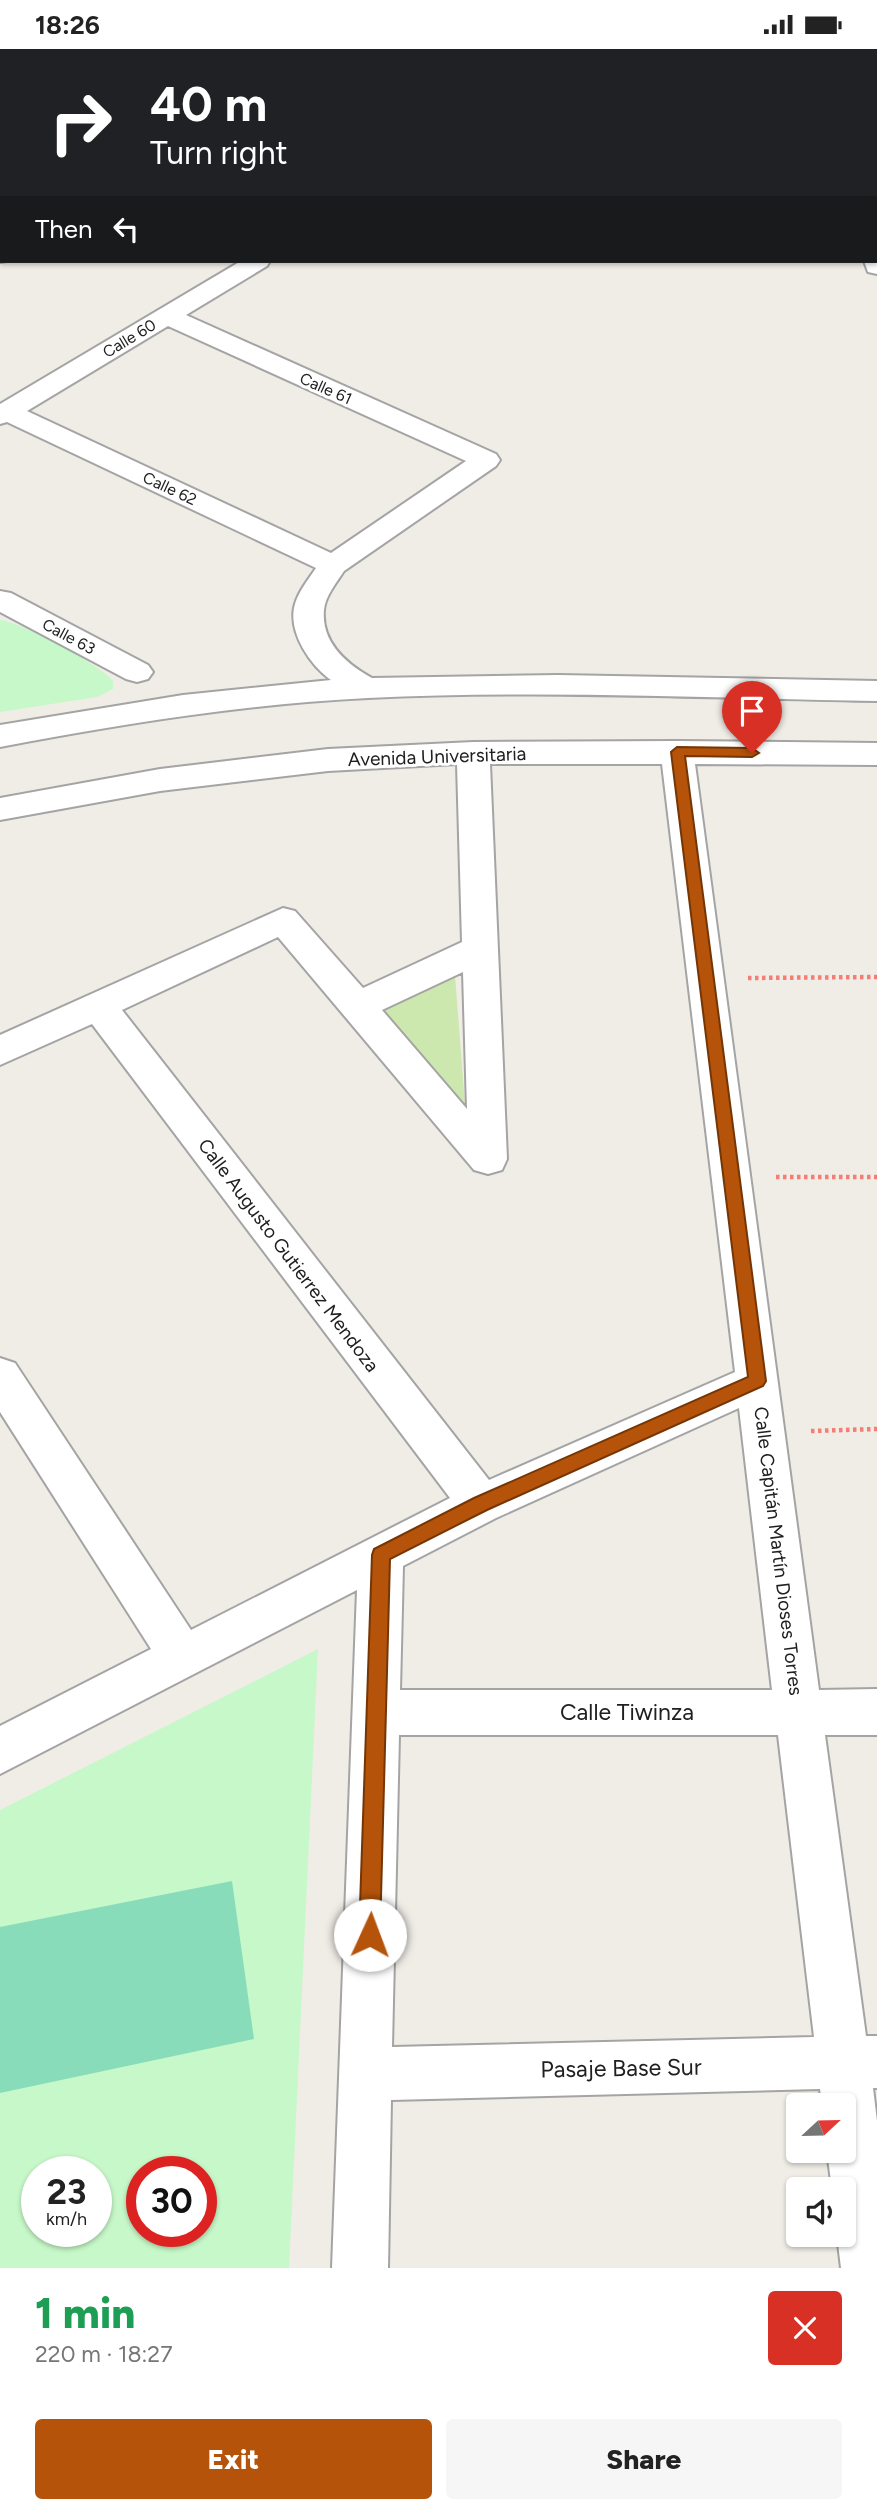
<!DOCTYPE html>
<meta charset="utf-8">
<style>
:root{--surface:#fff;--page:#f6f6f6;--text:#222;--muted:#767676;--accent:#b45309}
body{margin:0;font-family:Figtree,sans-serif;background:var(--page);color:var(--text);height:100vh;display:flex;flex-direction:column;font-size:26px;white-space:nowrap}
*{box-sizing:border-box;margin:0}
p{font-size:23px;color:var(--muted)}
.icon{flex:none;width:38px;height:38px;fill:none;stroke:currentColor;stroke-width:2;stroke-linecap:round;stroke-linejoin:round}
.map{position:relative;height:2219px;overflow:hidden}
.sheet{display:flex;flex-direction:column;background:var(--surface);flex:1}
.sheet>*{flex:none}
.banner{position:absolute;left:0px;top:0px;width:878px;height:214px;box-shadow:0 2px 5px #0004;background:#202124;color:#fff;overflow:hidden}
.needle{width:46px;rotate:68deg}
.fabs{position:absolute;left:786px;top:2044px;display:grid;gap:14px}
.fabs a{display:grid;place-items:center;width:70px;height:70px;border-radius:7px;background:var(--surface);box-shadow:0 2px 5px #0004;font-size:35px}
.speed{position:absolute;left:21px;top:2107px;display:flex;gap:14px;font-size:35px;font-weight:700;text-align:center}
.speed>*{display:grid;place-content:center;width:91px;height:91px;border-radius:50%;background:var(--surface);box-shadow:0 2px 5px #0004;line-height:1}
.speed small{font-size:18px;font-weight:400}
.speed .limit{border:10px solid #d22;background:#fff;color:#111}
.pin{position:absolute;display:grid;place-items:center;width:60px;height:60px;color:#fff;margin:-72px -30px;border-radius:50% 50% 50% 0;rotate:-45deg;box-shadow:0 0 7px #0007}
.pin .icon{rotate:45deg}
.me{position:absolute;width:77px;margin:-38px;rotate:2deg;stroke-linejoin:round;filter:drop-shadow(0 0 5px #0008)}
.turn{display:flex;align-items:center;gap:24px;height:147px;padding:0 35px;font-size:32px}
.turn .icon{width:91px;height:91px;stroke-width:2.5}
.turn b{display:block;font-size:49px;line-height:60px}
.then{display:flex;align-items:center;height:66px;padding:0 35px;background:#0003;gap:14px;font-size:26px}
.round{display:grid;place-items:center;flex:none;width:74px;height:74px;border-radius:7px;background:var(--page)}
.overview{display:flex;align-items:center;justify-content:space-between;height:119px;padding:0 35px}
h1{font-size:42px;font-weight:800;line-height:52px;color:#1e9e55}
.primary-button{display:flex;gap:14px;margin-top:auto;padding:14px 35px}
.primary-button a{flex:1;height:80px;border-radius:7px;background:var(--accent);color:#fff;font-size:28px;font-weight:800;line-height:80px;text-align:center}
.primary-button a+a{background:var(--page);color:var(--text)}
.status{display:flex;justify-content:space-between;align-items:center;height:49px;padding:0 35px;background:var(--surface);direction:ltr}
.status svg{height:19px;fill:currentColor}
.map>svg:first-child{display:block}
.grass{fill:#cde8af}
.park{fill:#c7f8c9;fill-rule:evenodd}
.pitch{fill:#89dcb9}
.lines{fill:none;stroke-linecap:round;stroke-linejoin:round}
.minor-casing{stroke:#a4a4a4;stroke-width:4}
.path{stroke:#f47d74;stroke-width:4.5;stroke-dasharray:3.5 3.5;stroke-linecap:butt}
.minor{fill:#fff;fill-rule:evenodd}
.route{fill:#b45309;stroke:#753606;stroke-width:2}
.labels{text-anchor:middle;stroke-width:6;stroke-linejoin:round;paint-order:stroke}
.far-street-label{font-size:16px;fill:#202020;stroke:#fff}
.street-label{font-size:19px;fill:#202020;stroke:#fff}
.near-street-label{font-size:23px;fill:#202020;stroke:#fff}
</style>
<div class="status"><b>18:26</b><svg viewBox="0 0 49 12"><path d="M0 12V9h3v3zM5 12V6h3v6zM10 12V3h3v9zM15 12V0h3v12zM26 1h20v11H26zM47 4h2v5h-2z"/></svg></div>
<div class="map">
<svg width="877" height="2219" viewBox="0 0 877 2219">
<rect width="100%" height="100%" fill="#f0ede7"/>
<path class="grass" d="M455,926L466,1068L379,962Z"/>
<path class="park" d="M0,571C17,571 104,618 113,632V640L97,648L0,663Z
M318,1600L289,2219H0V1761ZM37,2123H96V2182H37ZM142,2123H201V2182H142Z"/>
<path class="pitch" d="M232,1832L254,1990L0,2044V1878Z"/>
<g class="lines">
<defs>
<path id="minor" d="M67,0H92L94,2H68Z
M292,0H314V2H292Z
M628,0H650V2H628Z
M824,0H846V2H824Z
M0,75L2,76V90L0,89Z
M0,198L2,212H7L0,213Z
M877,205V225L868,223L864,212H877Z
M241,212H270L267,217L186,266L496,405L500,411L496,417L344,522C337,533 325,547 324,561C321,594 347,615 372,629L558,626L877,632V652C707,649 537,641 368,649C244,655 122,675 0,698V676L183,646L331,631C311,617 289,585 294,559C297,544 308,531 316,519L7,373L0,375V355ZM168,277L466,412L331,504L27,362Z
M0,542L11,544L148,616L153,623L148,630L137,633L126,630L0,563Z
M677,692L877,694V716L695,715L819,1641L877,1640V1686H825L866,1987H877V2039H873L877,2072V2219H841L837,2186H844V2140H832L827,2102H844V2056H822L820,2040L391,2051L388,2219H332L357,1541L0,1725V1677L151,1600L0,1363V1309L15,1314L191,1581L450,1449L92,975L0,1016V986L283,859L295,862L363,939L462,893L457,715L328,722L160,742L0,771V749L160,720L328,700L473,693ZM490,715H662L735,1323L489,1431L122,961L278,888L474,1121L488,1125L502,1121L507,1110ZM463,923L467,1060L382,961ZM739,1359L772,1641H400L403,1517L496,1469ZM399,1686H778L814,1988L392,1998Z"/>
</defs>
<use href="#minor" class="minor-casing"/>
<path class="path" d="M748,929L877,928
M776,1128H877
M811,1382L877,1380"/>
<use href="#minor" class="minor"/>
</g>
<path class="route" d="M677,698L752,699L759,704L752,708L685,707L766,1332L763,1337L487,1461L390,1510L380,1886L377,1893L370,1896L362,1893L359,1886L372,1506L374,1500L474,1449L748,1328L671,703Z"/>
<g class="labels">
<g class="far-street-label">
<text transform="translate(129 289) rotate(-31)" y="6">Calle 60</text>
<text transform="translate(326 339) rotate(24)" y="6">Calle 61</text>
<text transform="translate(170 439) rotate(25)" y="6">Calle 62</text>
<text transform="translate(69 587) rotate(28)" y="6">Calle 63</text>
</g>
<g class="street-label">
<text transform="translate(437 707) rotate(-2)" y="7">Avenida Universitaria</text>
<text transform="translate(289 1206) rotate(53)" y="7">Calle Augusto Gutierrez Mendoza</text>
<text transform="translate(779 1502) rotate(83)" y="7">Calle Capitán Martín Dioses Torres</text>
</g>
<g class="near-street-label">
<text x="627" y="1671">Calle Tiwinza</text>
<text transform="translate(621 2019) rotate(-1)" y="8">Pasaje Base Sur</text>
</g>
</g>
</svg>
<div class="fabs">
<a><svg class="needle" viewBox="-14 -14 28 28"><path d="M0-13l5 13h-10z" fill="#e53935"/><path d="M0 13l5-13h-10z" fill="#767676"/></svg></a>
<a><svg class="icon" aria-label="sound" viewBox="0 0 24 24"><path d="M4 9h4l5-4v14l-5-4H4zM17 9q2 3 0 6"/></svg></a>
</div>
<div class="speed"><div>23<small>km/h</small></div><div class="limit">30</div></div>
<div class="pin" style="left:752px;top:704px;background:#d93025"><svg class="icon" aria-label="arrive" viewBox="0 0 24 24"><path d="M6 21V4h12l-3 4 3 4H6"/></svg></div>
<svg class="me" style="left:370px;top:1886px" viewBox="-20 -20 40 40"><circle r="19" fill="#fff"/><path d="M0-13L10 11 0 6-10 11z" fill="#b45309"/></svg>
<div class="banner">
<div class="turn"><svg class="icon" aria-label="right" viewBox="0 0 24 24"><path d="M7 20v-9h11M14 6l5 5-5 5"/></svg><div><b>40 m</b>Turn right</div></div>
<div class="then">Then<svg class="icon" aria-label="left" viewBox="0 0 24 24"><path d="M17 20v-9H6M10 6l-5 5 5 5"/></svg></div>
</div>
</div>
<section class="sheet">
<div class="overview"><div><h1>1 min</h1><p>220 m · 18:27</p></div><a class="round" style="background:#d93025;color:#fff"><svg class="icon" aria-label="close" viewBox="0 0 24 24"><path d="M6 6l12 12M18 6L6 18"/></svg></a></div>
<div class="primary-button"><a>Exit</a><a>Share</a></div>
</section>
